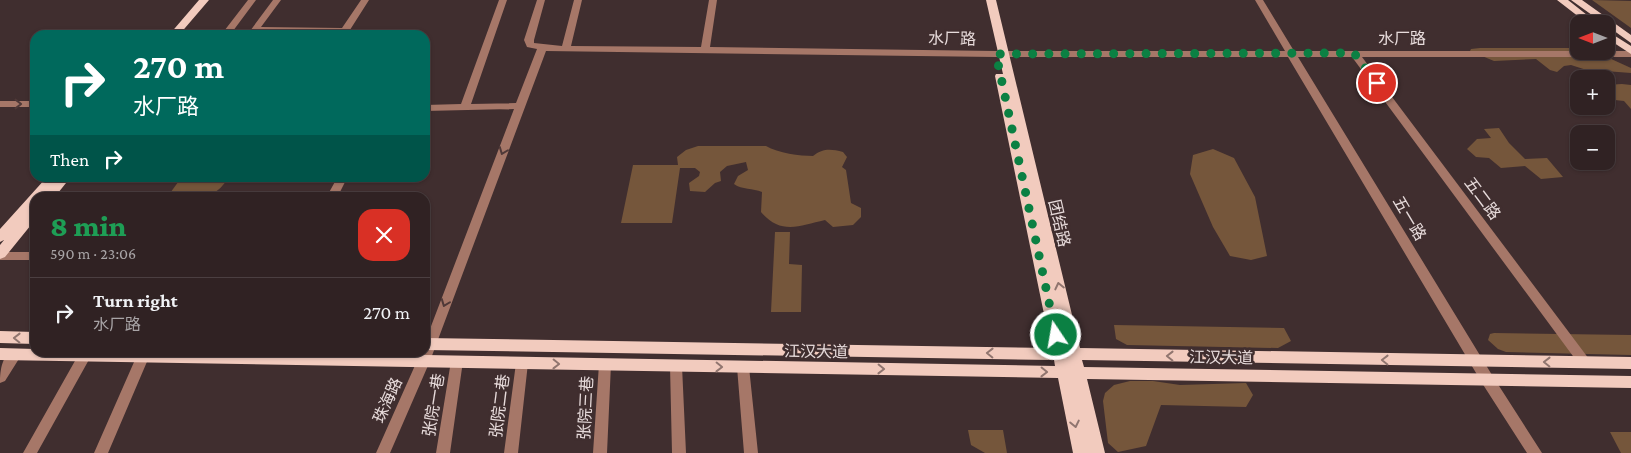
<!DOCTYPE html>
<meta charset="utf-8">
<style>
:root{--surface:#302223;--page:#3c2f30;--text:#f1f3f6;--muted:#a8a4a6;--line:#4b3f41}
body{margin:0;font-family:"Crimson Pro","Noto Sans SC",serif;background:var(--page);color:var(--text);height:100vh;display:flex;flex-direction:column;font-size:19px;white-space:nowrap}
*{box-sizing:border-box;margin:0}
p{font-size:16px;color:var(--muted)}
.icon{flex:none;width:28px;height:28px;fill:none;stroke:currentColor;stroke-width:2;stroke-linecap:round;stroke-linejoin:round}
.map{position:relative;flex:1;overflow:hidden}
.panel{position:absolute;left:30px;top:192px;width:400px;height:165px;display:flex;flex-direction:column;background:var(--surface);border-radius:15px;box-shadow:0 1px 4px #0004,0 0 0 1px var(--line)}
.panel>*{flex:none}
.top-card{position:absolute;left:30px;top:30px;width:400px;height:152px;border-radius:15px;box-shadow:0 1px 4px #0004,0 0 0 1px var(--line);background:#00695c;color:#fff;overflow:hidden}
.needle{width:32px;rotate:270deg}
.fabs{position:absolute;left:1570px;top:15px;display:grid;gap:10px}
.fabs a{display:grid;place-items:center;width:45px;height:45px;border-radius:10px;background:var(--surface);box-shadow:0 1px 4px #0004,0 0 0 1px var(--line);font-size:25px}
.pin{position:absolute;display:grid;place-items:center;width:42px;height:42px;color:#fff;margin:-21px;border:2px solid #fff;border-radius:50%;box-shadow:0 1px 5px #0007}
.me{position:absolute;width:55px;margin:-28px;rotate:348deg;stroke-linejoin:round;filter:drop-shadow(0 0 4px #0008)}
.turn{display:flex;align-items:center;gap:18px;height:105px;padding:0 20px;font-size:22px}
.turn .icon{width:65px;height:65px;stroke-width:2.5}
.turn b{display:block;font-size:35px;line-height:42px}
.then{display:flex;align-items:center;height:48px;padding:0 20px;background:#0003;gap:10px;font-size:19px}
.round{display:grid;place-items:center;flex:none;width:52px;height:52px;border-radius:15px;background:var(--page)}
.headline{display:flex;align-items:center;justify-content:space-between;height:85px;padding:0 20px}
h1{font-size:30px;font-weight:800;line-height:38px;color:#1e9e55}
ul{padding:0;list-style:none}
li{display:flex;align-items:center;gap:15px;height:70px;padding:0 20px;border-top:1px solid var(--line)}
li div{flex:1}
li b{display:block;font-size:19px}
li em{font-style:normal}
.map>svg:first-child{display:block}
.green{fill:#75563b}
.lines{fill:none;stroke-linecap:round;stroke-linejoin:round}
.minor{fill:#a67768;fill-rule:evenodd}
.major{fill:#f2cbbe;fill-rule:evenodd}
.oneway{stroke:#4f3938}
.oneway2{stroke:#90756f}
.route{stroke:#0b8043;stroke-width:9;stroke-dasharray:0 16.2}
.labels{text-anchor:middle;stroke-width:5;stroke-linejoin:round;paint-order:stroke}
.street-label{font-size:16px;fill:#e7dbdb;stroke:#402e2f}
</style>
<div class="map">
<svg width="1631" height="453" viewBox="0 0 1631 453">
<rect width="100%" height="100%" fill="#402e2f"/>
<path class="green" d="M1592,0L1631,1V28Z
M1480,48H1579V51H1601L1609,58L1631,68V73L1605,71L1599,74L1571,65L1564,66L1557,72L1550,70L1536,59L1494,61L1470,51L1471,49Z
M1622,84L1631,85V109L1624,101L1606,99V85Z
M1499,128L1509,143L1525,159L1547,158L1563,177L1541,179L1525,166L1501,168L1489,158L1476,157L1467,149L1477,139L1491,138L1484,129Z
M698,146H766C778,153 800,156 813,156C823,148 831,149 843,152L847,157L842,167L846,170L851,203L861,208V217L853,225L833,227L825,220C799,226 781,235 761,212L762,192C753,188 742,190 734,184L738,176L748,170L746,162L727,166L720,172L721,181L715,183L705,192L690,191L689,183L699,176L700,172L695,168H680L672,223H621L633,165H678L677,157L686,150Z
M1213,149L1234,158L1255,197L1267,256L1251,260L1230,256L1213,227L1190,174L1193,155Z
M181,178H228C214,201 194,202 168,196Z
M775,232H790L789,264L802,265L801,312H771Z
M1114,325L1284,328L1291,341L1278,348L1127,345L1116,339Z
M1494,333L1631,335V355L1506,352L1498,349L1488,340L1490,334Z
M1130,381H1153L1180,385L1246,383L1253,395L1246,407L1161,405L1146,446L1118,452L1108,443L1103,401L1105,393L1114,385Z
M968,430H1003L1007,453H985L971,445Z
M1631,432V453H1621L1610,432Z"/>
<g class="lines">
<path class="minor" d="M248,0H256L230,35H221Z
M273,0H281L261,27L342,28L361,0H369L348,33H257L255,35H247Z
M499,0H507L471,104L516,103L537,49L527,47L524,40L537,0H545L534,40V43L562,46L574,0H582L571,46L701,47L709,0H717L710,47L995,51H1285L1255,0H1263L1294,51H1631V57H1362L1592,363L1591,367L1586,368L1581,367L1352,57H1298L1492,375L1542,453H1527L1482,383L1288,57H995L546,51L430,361L390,453H376L421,352H425V342L514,109L425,111V105L461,104Z
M0,101H35V107H0Z
M337,178H347L337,198H326Z
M0,252H35V260H0Z
M16,349L21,350L22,354L5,381L0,383C0,370 2,353 16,349Z
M80,352H90L91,356L37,453H23Z
M145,352L149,357L108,453H94L138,353Z
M457,356L462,357L463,361L450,453H436L451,361L452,357Z
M522,358L527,359L528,363L518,453H504L516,363L517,359Z
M605,359L610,360L611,364L607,453H593L599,364L600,360Z
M676,361L681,362L682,366L686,453H672L670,366L671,362Z
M743,362L748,363L749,367L758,453H744L737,367L738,363Z"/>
<path class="major" d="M199,0H209L179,35H169Z
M986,0H996L1080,348L1631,357V369L1082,360L1084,367L1631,376V388L1087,379L1105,453H1089L1072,378L1089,453H1073L1058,378L0,360V348L35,349V352H258L1055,366L1054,360L425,350V338L1051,348L995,76L996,74H1003Z
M1557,0H1568L1587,15L1582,18L1579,17Z
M1571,0H1582L1631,35V43Z
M1612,34L1631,46V54L1608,39V35Z
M46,178H70L54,198H35V206L33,208H35V220L5,257L0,259V245L4,240L0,242V229Z
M0,331L35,332V344L0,343Z"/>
</g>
<defs><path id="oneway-chevron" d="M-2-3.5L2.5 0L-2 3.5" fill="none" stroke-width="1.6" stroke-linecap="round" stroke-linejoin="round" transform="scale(1.25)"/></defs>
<g class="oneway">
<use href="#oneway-chevron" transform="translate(18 104)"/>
<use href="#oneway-chevron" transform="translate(503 151) rotate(111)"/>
<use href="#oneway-chevron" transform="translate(445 303) rotate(111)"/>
</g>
<g class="oneway2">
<use href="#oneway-chevron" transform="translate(1059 286) rotate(-103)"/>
<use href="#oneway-chevron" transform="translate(17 338) rotate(-179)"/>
<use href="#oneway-chevron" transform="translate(990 353) rotate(-179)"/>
<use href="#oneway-chevron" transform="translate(1170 356) rotate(-179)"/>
<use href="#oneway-chevron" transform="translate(1385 360) rotate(-179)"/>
<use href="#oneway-chevron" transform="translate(1547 362) rotate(-179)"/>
<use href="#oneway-chevron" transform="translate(556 364) rotate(1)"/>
<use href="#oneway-chevron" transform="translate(719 367) rotate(1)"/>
<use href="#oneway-chevron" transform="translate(881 369) rotate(1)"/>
<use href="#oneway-chevron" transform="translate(1044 372) rotate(1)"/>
<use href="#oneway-chevron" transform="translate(1075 424) rotate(78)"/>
</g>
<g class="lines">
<path class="route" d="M1056,335L996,54L1354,53L1377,83"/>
</g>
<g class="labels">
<g class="street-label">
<text transform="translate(952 38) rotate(1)" y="6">水厂路</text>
<text x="1402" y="44">水厂路</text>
<text transform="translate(1483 198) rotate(53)" y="6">五二路</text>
<text transform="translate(1410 218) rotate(59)" y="6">五一路</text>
<text transform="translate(1060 223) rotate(77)" y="6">团结路</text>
<text transform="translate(816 351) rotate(1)" y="6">江汉大道</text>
<text transform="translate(1221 357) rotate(1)" y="6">江汉大道</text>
<text transform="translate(387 400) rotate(-66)" y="6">珠海路</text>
<text transform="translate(433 405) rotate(-81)" y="6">张院一巷</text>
<text transform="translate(499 406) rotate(-83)" y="6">张院二巷</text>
<text transform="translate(585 408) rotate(-87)" y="6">张院三巷</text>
</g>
</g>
</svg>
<div class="fabs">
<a><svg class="needle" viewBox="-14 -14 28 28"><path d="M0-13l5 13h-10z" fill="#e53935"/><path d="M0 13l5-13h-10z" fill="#a8a4a6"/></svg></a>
<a>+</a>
<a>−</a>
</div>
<div class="pin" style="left:1377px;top:83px;background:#d93025"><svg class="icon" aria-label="arrive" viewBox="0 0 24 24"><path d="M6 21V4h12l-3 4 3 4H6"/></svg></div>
<svg class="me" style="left:1056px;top:335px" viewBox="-20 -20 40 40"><circle r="17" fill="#0b8043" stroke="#fff" stroke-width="3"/><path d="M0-11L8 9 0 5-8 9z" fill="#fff"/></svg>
<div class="top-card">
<div class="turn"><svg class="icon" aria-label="right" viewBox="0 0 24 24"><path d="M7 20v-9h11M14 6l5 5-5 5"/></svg><div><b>270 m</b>水厂路</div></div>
<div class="then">Then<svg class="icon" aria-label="right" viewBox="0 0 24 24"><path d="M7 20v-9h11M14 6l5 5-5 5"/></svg></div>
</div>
<section class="panel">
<div class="headline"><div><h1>8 min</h1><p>590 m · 23:06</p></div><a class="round" style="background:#d93025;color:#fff"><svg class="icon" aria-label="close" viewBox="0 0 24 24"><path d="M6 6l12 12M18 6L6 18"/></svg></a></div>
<ul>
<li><svg class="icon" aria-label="right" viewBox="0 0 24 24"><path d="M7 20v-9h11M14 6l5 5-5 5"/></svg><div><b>Turn right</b><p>水厂路</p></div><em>270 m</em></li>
</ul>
</section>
</div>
